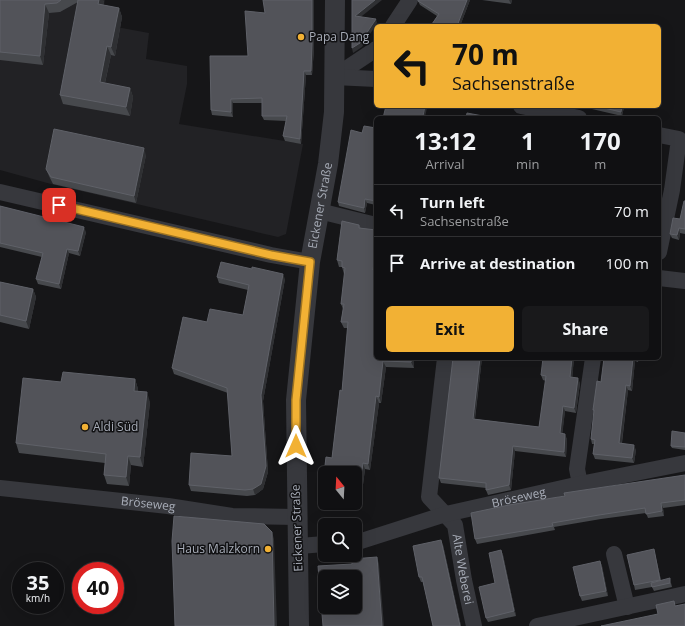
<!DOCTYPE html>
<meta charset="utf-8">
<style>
:root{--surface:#101012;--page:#19191b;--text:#f1f3f6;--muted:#9c9d9f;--line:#303032;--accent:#f2b134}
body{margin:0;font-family:"Open Sans",sans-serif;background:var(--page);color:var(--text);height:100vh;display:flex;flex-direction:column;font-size:15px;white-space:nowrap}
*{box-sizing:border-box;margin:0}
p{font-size:13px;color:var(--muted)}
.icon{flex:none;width:22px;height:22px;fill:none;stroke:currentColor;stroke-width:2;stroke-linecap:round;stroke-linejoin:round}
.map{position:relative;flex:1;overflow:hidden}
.details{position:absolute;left:374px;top:116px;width:287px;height:244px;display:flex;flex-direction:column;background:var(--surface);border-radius:6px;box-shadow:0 4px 16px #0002,0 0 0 1px var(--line)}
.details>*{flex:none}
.top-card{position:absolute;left:374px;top:24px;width:287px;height:84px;border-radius:6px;box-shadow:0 4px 16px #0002,0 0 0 1px var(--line);background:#f2b134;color:#111;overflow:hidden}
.needle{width:26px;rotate:342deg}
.fabs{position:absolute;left:318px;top:466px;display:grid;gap:8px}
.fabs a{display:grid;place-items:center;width:44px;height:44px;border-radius:6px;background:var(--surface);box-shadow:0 4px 16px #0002,0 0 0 1px var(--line);font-size:20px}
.speed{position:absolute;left:12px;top:562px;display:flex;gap:8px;font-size:20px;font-weight:700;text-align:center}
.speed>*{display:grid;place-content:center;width:52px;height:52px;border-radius:50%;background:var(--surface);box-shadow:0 4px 16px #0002,0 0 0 1px var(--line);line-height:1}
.speed small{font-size:10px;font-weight:400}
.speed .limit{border:6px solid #d22;background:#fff;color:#111}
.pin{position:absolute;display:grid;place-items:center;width:34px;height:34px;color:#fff;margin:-17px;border-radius:8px;box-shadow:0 2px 6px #0006}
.me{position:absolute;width:44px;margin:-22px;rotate:0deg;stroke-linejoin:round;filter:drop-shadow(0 0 3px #0008)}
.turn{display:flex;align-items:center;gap:14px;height:84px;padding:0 12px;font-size:18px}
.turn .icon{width:52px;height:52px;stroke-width:2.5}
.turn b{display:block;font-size:28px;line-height:34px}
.eta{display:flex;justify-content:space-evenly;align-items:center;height:68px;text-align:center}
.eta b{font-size:24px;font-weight:700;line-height:28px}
.button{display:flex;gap:8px;margin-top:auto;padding:8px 12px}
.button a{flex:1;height:46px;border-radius:6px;background:var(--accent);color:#111;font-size:16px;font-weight:700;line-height:46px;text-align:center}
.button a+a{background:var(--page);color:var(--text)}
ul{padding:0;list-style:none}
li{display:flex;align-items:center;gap:12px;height:52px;padding:0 12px;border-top:1px solid var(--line)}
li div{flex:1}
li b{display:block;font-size:15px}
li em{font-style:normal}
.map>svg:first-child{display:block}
.built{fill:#222225}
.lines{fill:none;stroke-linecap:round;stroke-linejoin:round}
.minor{stroke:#37383d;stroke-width:16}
.tertiary{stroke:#37383d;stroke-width:20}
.wall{fill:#47494d}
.shaded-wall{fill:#2f3033}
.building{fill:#525359;stroke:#5f6168;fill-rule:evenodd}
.route-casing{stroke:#9d7322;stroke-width:10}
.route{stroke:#f2b134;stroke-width:7}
.poi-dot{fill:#f2b134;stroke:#111113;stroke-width:1.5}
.labels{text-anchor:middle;stroke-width:3;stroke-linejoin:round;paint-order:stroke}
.poi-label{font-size:12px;fill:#a8adb8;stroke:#111113;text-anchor:start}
.street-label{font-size:12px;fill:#a8adb8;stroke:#111113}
</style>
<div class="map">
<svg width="685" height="626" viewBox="0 0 685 626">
<rect width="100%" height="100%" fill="#161618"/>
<path class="built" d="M0,0H105L100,24L149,33L146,59L187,66V84L179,124L303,144L286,234L278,237L51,184L0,170Z"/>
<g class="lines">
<g class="minor">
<path d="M393,26L410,0"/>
<path d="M334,77L376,49"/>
<path d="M334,77L376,79"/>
<path d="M521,106L579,118"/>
<path d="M659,135L679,139L672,190L659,252"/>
<path d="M0,192L271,255L310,262"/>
<path d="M319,211L376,225"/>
<path d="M659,278L685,281"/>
<path id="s1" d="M445,358L429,497L455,525L464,580L474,626"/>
<path d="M580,484L577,469L593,358"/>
<path id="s2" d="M0,488L168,506L232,516L296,517"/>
<path id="s3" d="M355,543L446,514L580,484L685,463"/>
<path d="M299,546L325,544"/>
<path d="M614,554L627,607"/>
<path d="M537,626L685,594"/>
</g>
<path class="tertiary" id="s4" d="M299,626L296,400L310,262L328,164L334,112L335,0"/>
</g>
<path class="wall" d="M0,0H103L104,2L103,5L119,8L122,17L115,56L111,55L105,83L130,88L133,97L130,116L63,104L60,95L78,2L60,12L49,13L43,65L0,60Z
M418,0H470L460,26H432V24L437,16L420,5L418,1Z
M482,0H512L511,4Z
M265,13L314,49L312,75H306L301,144L285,141L283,136L286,121L264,120L262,116V103H233V117L212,115L211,110L248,56Z
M579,106H633V109L624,107L622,116Z
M376,128V205L367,203L365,213L339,206L338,202L362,133Z
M146,155L136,203L53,184L49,176L46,169Z
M685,201V234L680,233L679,240L672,238L670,234L680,219Z
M0,206L86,232L80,256L69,253L61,289L38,284L36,279L42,257L0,247Z
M342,221L359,225L361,228L376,230V358H414V368L386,367L381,403H379L370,470L365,469L360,508L329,504V503H355V473H325V497L322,491L326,457L332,458L340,390L342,391L348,328H344L341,322L343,309L341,304L345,274H344L342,267H339L337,260Z
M217,277L285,279L263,401L268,472L263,489L255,495L247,496L191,491L189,485L232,456L228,393L174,374L172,368L207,322L243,315L248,290L219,283Z
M0,282L33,289L36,297L29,329L0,322Z
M453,358H482L475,419L539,427L546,381L543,380L541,375L574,358L572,378L580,383L576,413L565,411L562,434L567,439L566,457L515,451L511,490L488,495L486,490V488L441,483L439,478Z
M604,358H639L638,362L635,361L632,391L628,390L622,443L636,450L634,463L595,459L593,454L594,444H592L591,439L594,413L593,410L601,382Z
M135,379L138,389V391L150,402L143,467L131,465L129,486L107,484L104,475L105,463L19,453L16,443L61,382Z
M685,433V450L672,448L671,446Z
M685,475V505L663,508L664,516L648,518L646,513L601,519L554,527L555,530L477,544L475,539L565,496Z
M443,545L461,626H433L423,582H421L419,577Z
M501,550L503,555L516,616L488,622L486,618L495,583Z
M655,554L661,580L671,583L672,587L654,591L652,587L635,590L634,585Z
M600,561L602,566L608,596L582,601L580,596Z"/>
<path class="shaded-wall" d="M99,0H103L104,2L102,13L98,4Z
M312,0H314V49L312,75L311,71Z
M375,0H382L357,20L355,16Z
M467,0H470L460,26H457Z
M509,0H512L511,4Z
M45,4L49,13L43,65L40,56Z
M119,8L122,17L115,56L111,47Z
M376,19L377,23L362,47L353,53L352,48Z
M107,46L111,55L103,91L100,82Z
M304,71L306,75L301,144L300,139Z
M130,88L133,97L130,116L126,107Z
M231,99L233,103V117L231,112Z
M425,106H426L427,108L425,117V118H423V116Z
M622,106H624V107L622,116L621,112Z
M144,148L146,155L136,203L134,196Z
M365,199L367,203L365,213L364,208Z
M84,227L86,232L80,256L78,251Z
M679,228L680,233L679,240L677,235Z
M376,248V273L373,270Z
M67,249L69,253L61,289L59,284Z
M283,274L285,279L263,401L268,472L263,489L255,495L253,489L261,395Z
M33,289L36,297L29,329L26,321Z
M412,358H414V368L411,362Z
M480,358H482L474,424L473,419Z
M572,358H574L572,382L570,377Z
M633,358H634L635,361L632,391L630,386Z
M383,361L386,367L381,403L379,397Z
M578,378L580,383L576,413L574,408Z
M135,379L138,389L137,400L134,391Z
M626,385L628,390L621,448L619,443Z
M147,392L150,402L143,467L140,457Z
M376,396L379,403L370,470L368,464Z
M563,406L565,411L562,438L560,433Z
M565,434L567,439L566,457L564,452Z
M634,445L636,450L634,463L632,458Z
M513,446L515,451L511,490L509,485Z
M128,456L131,465L129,486L126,477Z
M363,463L365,469L360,508L358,502Z
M661,503L663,508L664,516L662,511Z
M272,532L274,539L277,626H274Z
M441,540L443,545L461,626H460Z
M654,549L655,554L662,585L660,580Z
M501,550L503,555L516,616L514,611Z
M377,557L379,564L384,626H382Z
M600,561L602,566L608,596L606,591Z"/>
<path class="building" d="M0,0H61L57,3L45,4L40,56L0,52Z
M78,0H99L98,4L119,8L111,47L107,46L100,82L130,88L126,107L60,95Z
M263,0H312V44L311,71H304L300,139L283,136L287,116H262V98L231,99V112L211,110L210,56H248L245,11L265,13Z
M352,0H375L355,16L376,19L360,43L352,48Z
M418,0H467L457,26H434L432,24L439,14L418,1Z
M386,106H425L423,116L425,117V118H383Z
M596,106H622L621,112Z
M467,113L483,116L482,118H466Z
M364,126L376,128V201L365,199L364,208L338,202L351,130L362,133Z
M54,129L144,148L134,196L51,177L46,169Z
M684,201H685V229L679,228L677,235L670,234L673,218L680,219Z
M0,206L84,227L78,251L67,249L59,284L36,279L43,253L0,243Z
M342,221L359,225V228L376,230V248L373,270L376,271V358H412L411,362L383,361L379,397L376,396L368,464L363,463L358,502H355V473H325V491H322L326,457L332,458L340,390L342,391L348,322H341L344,304H341L345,268L342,267V261L337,260Z
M221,262L252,269V267L283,274L261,395L266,466L261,484L253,489L245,490L189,485L191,453L232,456L227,388L172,368L183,317L207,322L210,309L243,315L249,285L217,277Z
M0,282L33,289L26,321L0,315Z
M453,358H480L473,419L539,427L546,376L541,375L543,358H572L570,377L578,378L574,408L563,406L560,433L565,434L564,452L513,446L509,485L486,490V483L439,478Z
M604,358H633L630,386L626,385L619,443L634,445L632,458L593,454L595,440L591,439L594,410H593L597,381L601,382Z
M63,372L135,379L134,391L147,392L140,457L128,456L126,477L104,475L106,454L16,443L23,378L61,382Z
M672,431L685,433V447L671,446Z
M685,475V500L661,503L662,511L646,514L645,508L599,515L552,523L553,526L475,539L471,513L509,505L565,496L564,493Z
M174,516L264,524L272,532L274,626H175L172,541Z
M441,540L460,626H433L422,577H419L413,546Z
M654,549L660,580L634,585L627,555Z
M501,550L514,611L486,618L479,587L495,583L489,553Z
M377,557L382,626H323L318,566L352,564V559ZM325,577H355V607H325Z
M600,561L606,591L580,596L573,567Z
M670,578V583L652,587L651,583Z
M674,601L675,606L685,604V626H601L658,614L656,605Z"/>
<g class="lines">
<defs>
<path id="route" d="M59,205L271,255L310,262L296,400V446"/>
</defs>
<use href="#route" class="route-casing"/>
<use href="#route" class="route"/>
</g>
<g class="poi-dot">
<circle cx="301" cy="37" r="4"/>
<circle cx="85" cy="427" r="4"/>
<circle cx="268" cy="549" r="4"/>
</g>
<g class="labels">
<g class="poi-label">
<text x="309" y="41">Papa Dang</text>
<text x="93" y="431">Aldi Süd</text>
<text x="260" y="553" text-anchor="end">Haus Malzkorn</text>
</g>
<g class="street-label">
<text dy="4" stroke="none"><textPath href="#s4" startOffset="422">Eickener Straße</textPath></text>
<text dy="4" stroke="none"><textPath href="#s3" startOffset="170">Bröseweg</textPath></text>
<text dy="4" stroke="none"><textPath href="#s2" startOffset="149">Bröseweg</textPath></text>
<text transform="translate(297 528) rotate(-92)" y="4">Eickener Straße</text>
<text dy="4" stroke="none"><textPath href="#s1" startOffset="223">Alte Weberei</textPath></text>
</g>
</g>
</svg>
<div class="fabs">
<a><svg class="needle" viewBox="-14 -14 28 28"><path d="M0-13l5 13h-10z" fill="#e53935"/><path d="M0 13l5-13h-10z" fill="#9c9d9f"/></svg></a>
<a><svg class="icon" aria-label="search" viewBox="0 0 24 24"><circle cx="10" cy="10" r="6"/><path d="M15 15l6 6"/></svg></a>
<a><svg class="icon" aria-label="layers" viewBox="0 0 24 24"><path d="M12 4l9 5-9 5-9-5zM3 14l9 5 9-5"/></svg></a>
</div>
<div class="speed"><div>35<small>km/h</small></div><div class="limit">40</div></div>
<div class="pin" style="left:59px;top:205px;background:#d93025"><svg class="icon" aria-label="arrive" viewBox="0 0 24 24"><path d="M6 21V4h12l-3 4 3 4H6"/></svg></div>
<svg class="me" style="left:296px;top:446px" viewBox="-20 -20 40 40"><path d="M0-17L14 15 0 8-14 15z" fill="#f2b134" stroke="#fff" stroke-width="4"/></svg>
<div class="top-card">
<div class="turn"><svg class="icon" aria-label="left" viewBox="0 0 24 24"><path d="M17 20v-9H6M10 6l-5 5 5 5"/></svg><div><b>70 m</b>Sachsenstraße</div></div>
</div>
<section class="details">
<div class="eta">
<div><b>13:12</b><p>Arrival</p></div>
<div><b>1</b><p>min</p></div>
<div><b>170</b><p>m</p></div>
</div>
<ul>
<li><svg class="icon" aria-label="left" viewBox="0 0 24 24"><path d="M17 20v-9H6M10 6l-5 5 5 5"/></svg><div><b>Turn left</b><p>Sachsenstraße</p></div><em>70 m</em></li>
<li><svg class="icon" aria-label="arrive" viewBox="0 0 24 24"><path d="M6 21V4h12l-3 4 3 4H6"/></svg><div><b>Arrive at destination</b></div><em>100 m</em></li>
</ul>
<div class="button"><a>Exit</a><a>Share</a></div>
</section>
</div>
